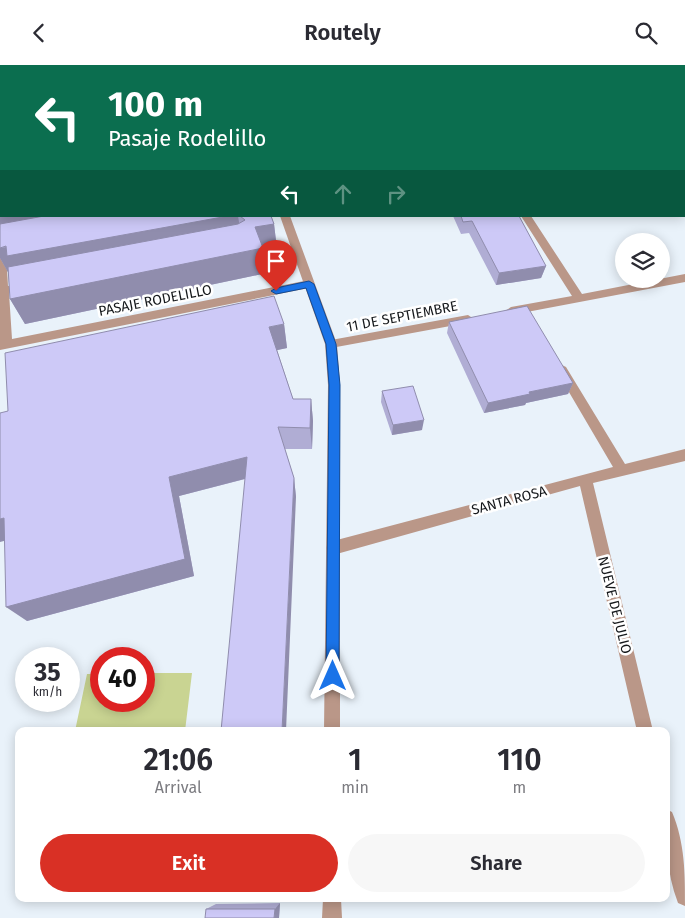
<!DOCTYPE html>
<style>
:root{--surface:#fff;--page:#f7f7f7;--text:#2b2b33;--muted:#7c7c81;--accent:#d93025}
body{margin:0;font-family:"Fira Sans",sans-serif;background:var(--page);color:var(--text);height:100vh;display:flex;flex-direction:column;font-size:19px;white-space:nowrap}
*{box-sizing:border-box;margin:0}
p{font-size:16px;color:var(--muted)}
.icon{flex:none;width:28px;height:28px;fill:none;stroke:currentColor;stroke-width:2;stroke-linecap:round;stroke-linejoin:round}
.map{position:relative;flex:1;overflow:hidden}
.drawer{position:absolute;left:15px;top:662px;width:655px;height:175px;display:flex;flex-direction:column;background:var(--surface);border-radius:10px;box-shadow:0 2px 12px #0003}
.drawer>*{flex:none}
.banner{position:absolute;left:0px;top:0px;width:685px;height:152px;box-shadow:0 2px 12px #0003;background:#0b6e4f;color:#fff;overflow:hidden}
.tools{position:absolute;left:615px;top:168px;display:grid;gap:10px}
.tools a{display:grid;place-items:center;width:55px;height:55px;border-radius:50%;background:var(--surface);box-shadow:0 2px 12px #0003;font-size:25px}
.speed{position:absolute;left:15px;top:582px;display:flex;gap:10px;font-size:25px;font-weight:700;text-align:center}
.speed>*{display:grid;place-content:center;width:65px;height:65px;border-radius:50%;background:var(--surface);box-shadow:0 2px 12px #0003;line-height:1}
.speed small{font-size:12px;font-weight:400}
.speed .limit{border:8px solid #d22;background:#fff;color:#111}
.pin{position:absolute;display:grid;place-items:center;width:42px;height:42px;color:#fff;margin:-51px -21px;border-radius:50% 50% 50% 0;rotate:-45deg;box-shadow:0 0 5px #0007}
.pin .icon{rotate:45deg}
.me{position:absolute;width:55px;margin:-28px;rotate:0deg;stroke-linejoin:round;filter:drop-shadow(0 0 4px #0008)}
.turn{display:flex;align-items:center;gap:18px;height:105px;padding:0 25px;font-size:22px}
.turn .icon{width:65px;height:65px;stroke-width:2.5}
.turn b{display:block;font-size:35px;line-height:42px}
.lanes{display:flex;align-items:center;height:48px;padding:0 25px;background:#0003;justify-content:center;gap:25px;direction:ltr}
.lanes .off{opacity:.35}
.eta{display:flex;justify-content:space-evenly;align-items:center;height:85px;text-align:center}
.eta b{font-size:30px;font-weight:600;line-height:35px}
.action{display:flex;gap:10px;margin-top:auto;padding:10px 25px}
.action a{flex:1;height:58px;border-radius:30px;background:var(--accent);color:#fff;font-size:20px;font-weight:600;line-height:58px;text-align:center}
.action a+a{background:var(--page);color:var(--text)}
header{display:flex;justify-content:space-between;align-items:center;height:65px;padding:0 25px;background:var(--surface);font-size:22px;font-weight:600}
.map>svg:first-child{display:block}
.green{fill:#c9d492}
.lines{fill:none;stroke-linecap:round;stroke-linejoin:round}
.minor{fill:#ba9788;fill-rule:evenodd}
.tertiary{fill:#ba9788;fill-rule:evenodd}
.wall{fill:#b0add4}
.shaded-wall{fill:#908dad}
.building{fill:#cdc9f7;stroke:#908dad}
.route{fill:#1a73e8;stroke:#114b97}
.labels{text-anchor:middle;stroke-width:5;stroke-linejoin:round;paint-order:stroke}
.street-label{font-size:14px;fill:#15181b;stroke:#fff}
</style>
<header><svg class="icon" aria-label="back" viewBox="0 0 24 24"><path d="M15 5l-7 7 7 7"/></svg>Routely<svg class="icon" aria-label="search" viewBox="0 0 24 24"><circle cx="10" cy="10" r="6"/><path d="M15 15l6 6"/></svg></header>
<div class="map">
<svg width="685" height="853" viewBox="0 0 685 853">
<rect width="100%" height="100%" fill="#e9f2fa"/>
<path class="green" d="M144,608H192L185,666H75L87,609H101V636H144Z"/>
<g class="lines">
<path class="minor" d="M22,0H30V1H22Z
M95,0H103V1H95Z
M0,9H1V13H0Z
M684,133H685V140H684Z
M521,151H531L582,229L685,209V217L511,250L507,249L505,246L511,242L572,231Z
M0,167L5,170L8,221L28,217L34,221L32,224L9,228L12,274L309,215L315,219L309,223L0,285Z
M468,250L474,254L472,257L331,283L325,279L331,275Z
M562,300L566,302L625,399L685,384V396L593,418L653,666H637L580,421L333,490L328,488L326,483L328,478L333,476L613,402L556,305L558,302Z
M666,744L672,747C685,778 685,808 685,841L678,838C666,807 666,776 666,744Z"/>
<path class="tertiary" d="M225,0H233V1H225Z
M280,151H290L337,279L340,320V666H324L328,320L325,279Z
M323,834H341L342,853H322Z"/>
</g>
<path class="wall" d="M685,0V21H684V1Z
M1,151H271L274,159L277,184L264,187L267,208L25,259L10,234L8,207L0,193Z
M453,151H519L546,201L541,213L496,220L469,168L461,169Z
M449,257L573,318L568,329L526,338L525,340L484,348L447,268Z
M284,259L287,283L277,285L293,334H311L313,356L312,384H285L294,413L296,432L245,414L179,431L194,511L27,556L4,476L8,346Z
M382,326L422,365L392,370L381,337Z
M280,838L279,853L206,844L216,839Z"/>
<path class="shaded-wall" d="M0,64H1V72H0Z
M0,148H1V151H139L0,161Z
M228,151H238L242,175L9,209L0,193V183Z
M274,159L277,184L264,187L267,208L25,259L10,234L255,162Z
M546,201L541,213L496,220L499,208Z
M284,259L287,283L273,286L269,262Z
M573,318L568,329L526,338L525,340L484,348L488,338L529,327Z
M311,334L313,356L312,384L310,363Z
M424,355L422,365L392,370L393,360Z
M247,392L252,412L179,431L194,511L27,556L6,542L169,412Z
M294,413L296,432L286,666H282Z
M4,453L23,471L0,477V454Z
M280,838L279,853H274L275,844Z"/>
<path class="building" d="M43,0H79V1H44Z
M135,0H178V1H136Z
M685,0V11H684V1H683Z
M0,25H1V64H0Z
M0,121H1V148H0Z
M44,151H228L7,191L6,181L0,183V159Z
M240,151H271L274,159L255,162L263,183L10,234L8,202L238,159L245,155Z
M461,151H519L546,201L499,208L472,156L463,157Z
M274,231L284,259L269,262L293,334H311L310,363L278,362L294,413L282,666H221L247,392L169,412L185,494L6,542L4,453L0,454V348L8,346L5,288Z
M527,241L573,318L529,327L530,329L488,338L449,257Z
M413,321L424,355L393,360L382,326Z
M206,844H275L274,853H205Z"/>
<path class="route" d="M309,216L314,219L336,279L340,320L339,611L337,616L333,618L328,616L326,611L329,320L326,279L306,223L276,229L271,226L276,223Z"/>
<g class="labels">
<g class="street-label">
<text transform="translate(155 235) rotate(-11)" y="5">PASAJE RODELILLO</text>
<text transform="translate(402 251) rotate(-11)" y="5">11 DE SEPTIEMBRE</text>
<text transform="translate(509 435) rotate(-15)" y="5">SANTA ROSA</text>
<text transform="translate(615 540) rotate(76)" y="5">NUEVE DE JULIO</text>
</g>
</g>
</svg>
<div class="tools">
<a><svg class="icon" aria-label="layers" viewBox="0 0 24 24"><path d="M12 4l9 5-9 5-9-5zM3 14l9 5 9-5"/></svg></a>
</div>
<div class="speed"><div>35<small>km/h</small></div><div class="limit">40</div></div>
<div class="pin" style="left:276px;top:226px;background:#d93025"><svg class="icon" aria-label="arrive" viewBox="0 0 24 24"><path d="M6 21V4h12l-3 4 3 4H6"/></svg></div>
<svg class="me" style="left:333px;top:611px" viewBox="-20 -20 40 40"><path d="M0-17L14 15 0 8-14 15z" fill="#1a73e8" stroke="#fff" stroke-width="4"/></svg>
<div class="banner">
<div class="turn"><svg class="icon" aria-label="left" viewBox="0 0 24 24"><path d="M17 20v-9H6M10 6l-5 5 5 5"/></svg><div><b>100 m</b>Pasaje Rodelillo</div></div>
<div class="lanes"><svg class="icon" aria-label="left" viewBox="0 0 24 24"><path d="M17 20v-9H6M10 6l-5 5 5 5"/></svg><svg class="icon off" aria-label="ahead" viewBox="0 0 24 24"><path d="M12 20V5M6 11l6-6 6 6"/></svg><svg class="icon off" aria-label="right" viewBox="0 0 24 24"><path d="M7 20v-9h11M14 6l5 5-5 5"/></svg></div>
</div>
<section class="drawer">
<div class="eta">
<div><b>21:06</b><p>Arrival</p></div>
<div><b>1</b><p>min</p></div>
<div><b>110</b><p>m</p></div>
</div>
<div class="action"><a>Exit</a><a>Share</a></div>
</section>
</div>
